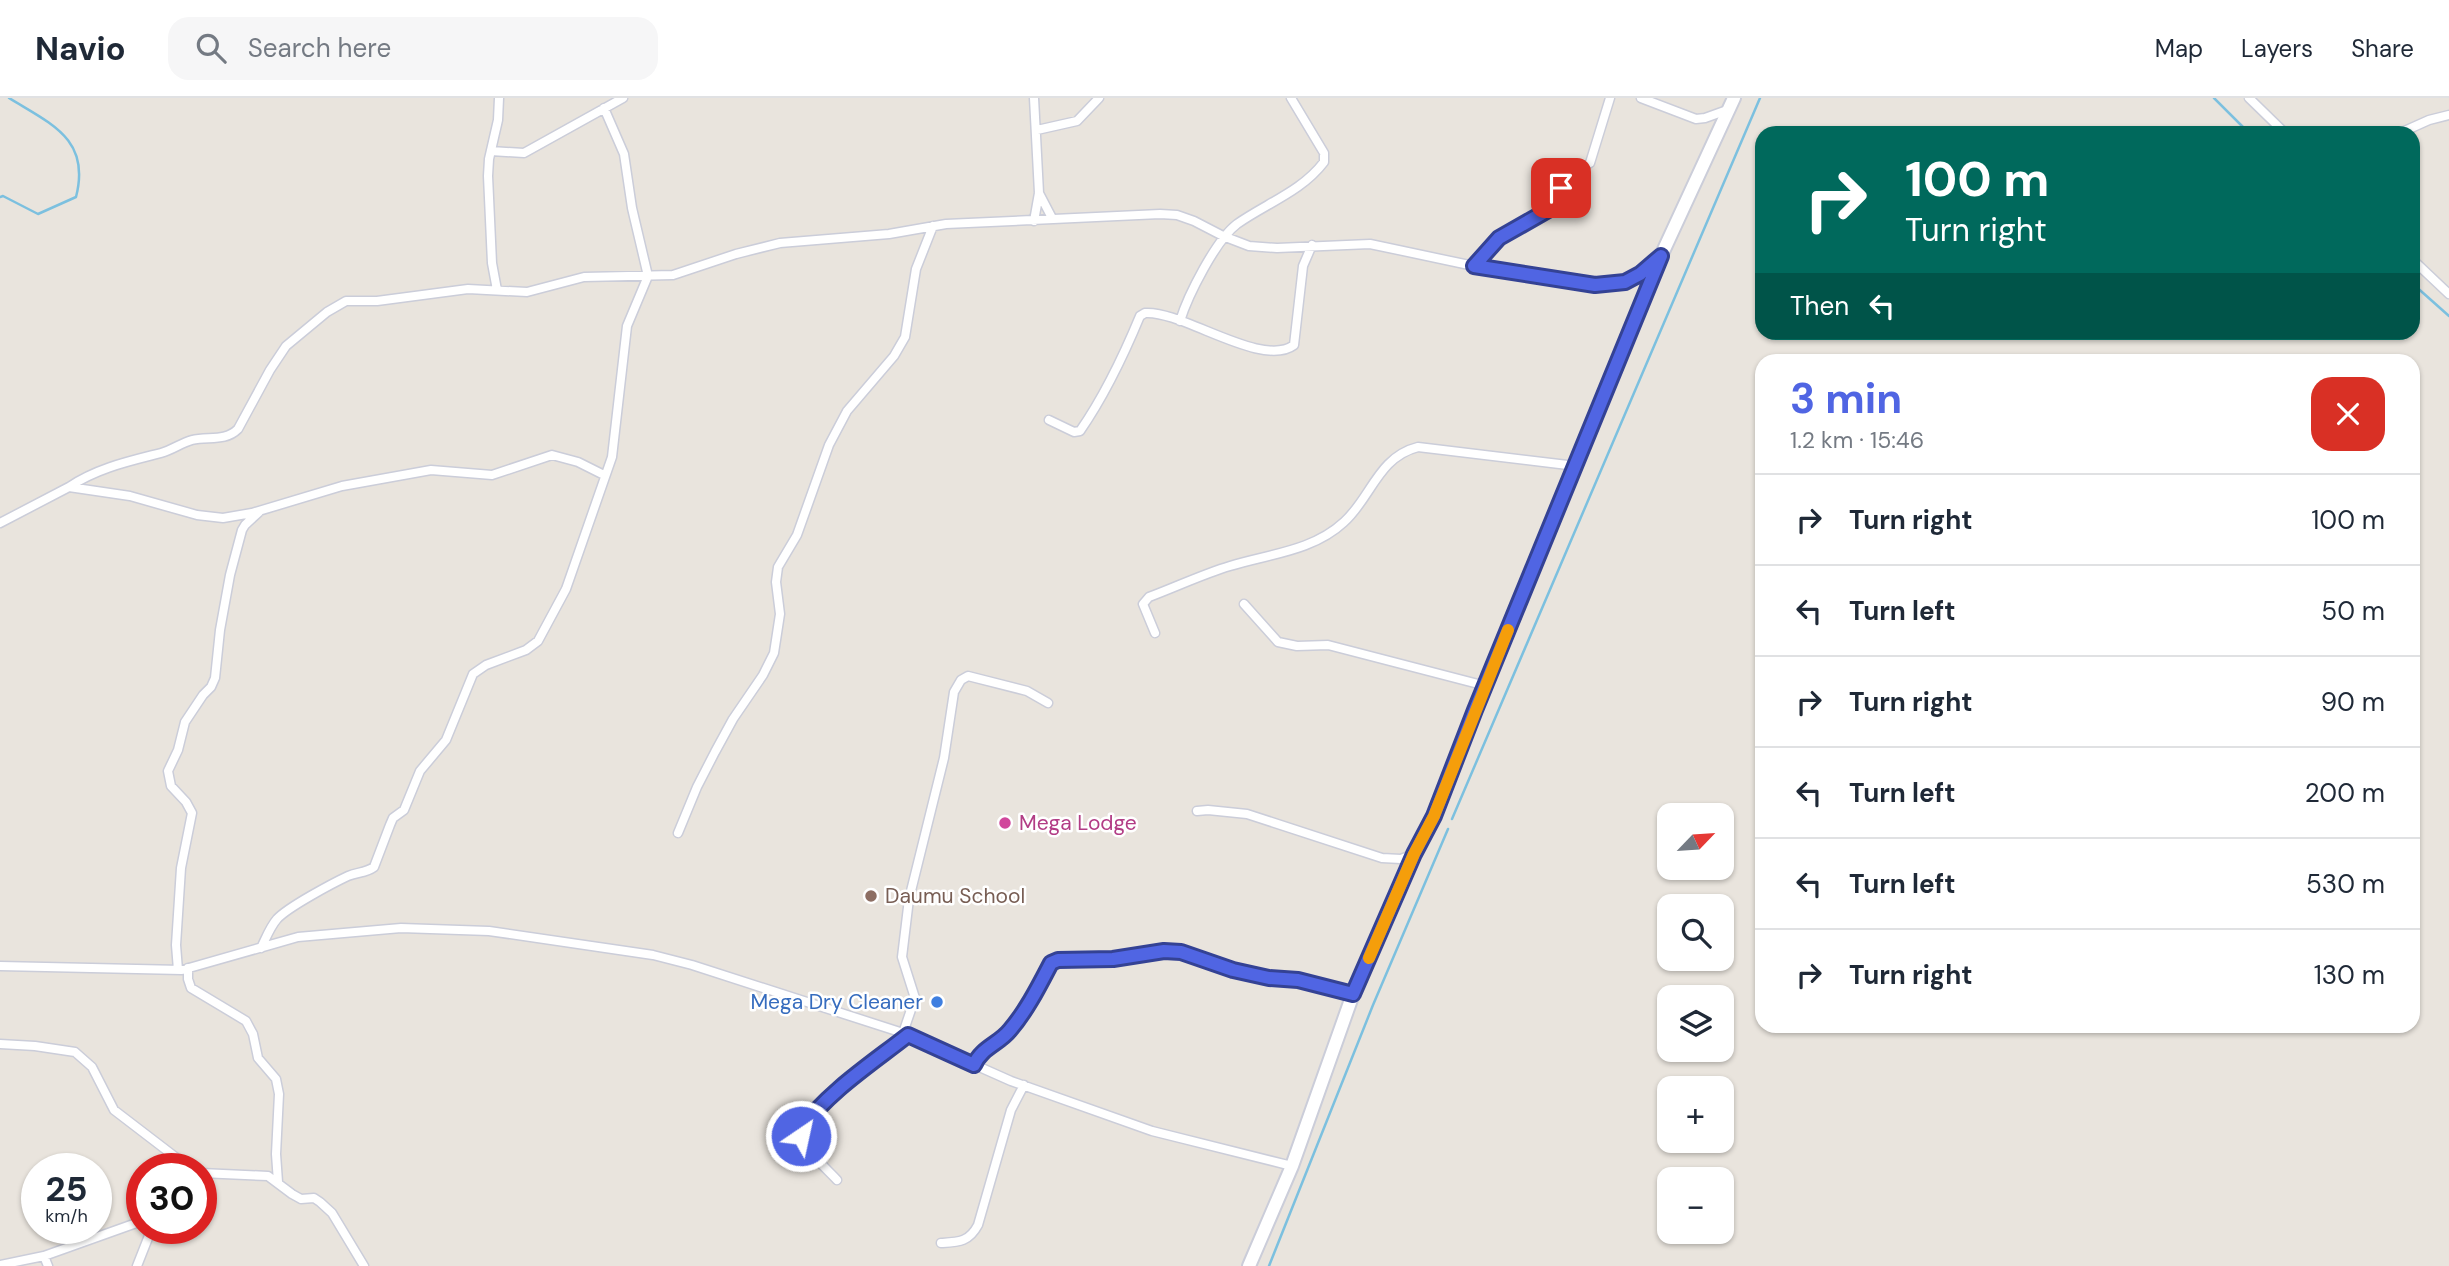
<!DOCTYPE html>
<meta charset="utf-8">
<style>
:root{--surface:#fff;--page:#f6f6f7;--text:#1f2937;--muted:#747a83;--line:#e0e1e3;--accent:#5065e3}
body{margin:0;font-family:"DM Sans",sans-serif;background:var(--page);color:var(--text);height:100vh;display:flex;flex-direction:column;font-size:26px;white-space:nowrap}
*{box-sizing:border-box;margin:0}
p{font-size:23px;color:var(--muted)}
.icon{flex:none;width:38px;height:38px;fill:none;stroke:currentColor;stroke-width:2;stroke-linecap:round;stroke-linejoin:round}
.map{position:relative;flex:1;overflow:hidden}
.panel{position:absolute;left:1755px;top:256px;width:665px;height:679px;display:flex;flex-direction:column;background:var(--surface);border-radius:21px;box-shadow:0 2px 5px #0004}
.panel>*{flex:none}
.top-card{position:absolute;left:1755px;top:28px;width:665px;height:214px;border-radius:21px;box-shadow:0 2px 5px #0004;background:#00695c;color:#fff;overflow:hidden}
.needle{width:46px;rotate:65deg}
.controls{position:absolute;left:1657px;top:705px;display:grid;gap:14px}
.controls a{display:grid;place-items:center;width:77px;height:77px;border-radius:14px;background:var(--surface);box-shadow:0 2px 5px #0004;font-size:35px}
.speed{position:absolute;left:21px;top:1055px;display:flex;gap:14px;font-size:35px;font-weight:700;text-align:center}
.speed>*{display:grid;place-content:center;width:91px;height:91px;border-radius:50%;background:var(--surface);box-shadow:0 2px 5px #0004;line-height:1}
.speed small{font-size:18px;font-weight:400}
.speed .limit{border:10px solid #d22;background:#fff;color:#111}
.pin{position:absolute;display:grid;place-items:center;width:60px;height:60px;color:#fff;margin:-30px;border-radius:14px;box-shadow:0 4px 10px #0006}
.me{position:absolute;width:77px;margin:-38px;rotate:34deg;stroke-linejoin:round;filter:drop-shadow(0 0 5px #0008)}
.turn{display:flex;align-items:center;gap:24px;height:147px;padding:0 35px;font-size:32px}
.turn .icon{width:91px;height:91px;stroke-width:2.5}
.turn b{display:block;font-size:49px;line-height:60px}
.then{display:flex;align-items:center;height:66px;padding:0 35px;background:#0003;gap:14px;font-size:26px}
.round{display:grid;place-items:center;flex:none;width:74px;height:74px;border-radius:21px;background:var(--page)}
.overview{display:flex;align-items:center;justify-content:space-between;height:119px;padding:0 35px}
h1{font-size:42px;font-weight:700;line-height:52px;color:var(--accent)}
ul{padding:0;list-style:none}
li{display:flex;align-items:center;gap:21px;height:91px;padding:0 35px;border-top:2px solid var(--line)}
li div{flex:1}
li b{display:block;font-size:26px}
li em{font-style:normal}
header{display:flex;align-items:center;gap:42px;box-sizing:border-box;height:98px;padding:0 35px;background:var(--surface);border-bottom:2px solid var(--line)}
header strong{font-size:33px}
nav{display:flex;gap:38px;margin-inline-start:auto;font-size:24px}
.search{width:490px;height:63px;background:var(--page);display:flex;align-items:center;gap:18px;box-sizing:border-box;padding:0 24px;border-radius:21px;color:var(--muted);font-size:26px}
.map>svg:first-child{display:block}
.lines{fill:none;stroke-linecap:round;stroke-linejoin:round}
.stream{stroke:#7cc0df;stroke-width:2.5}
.street-casing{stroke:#cbcdd9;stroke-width:11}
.secondary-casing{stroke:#cbcdd9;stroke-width:16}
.street{stroke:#fff;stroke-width:8}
.secondary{stroke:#fff;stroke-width:12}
.route-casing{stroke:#344294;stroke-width:18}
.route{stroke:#5065e3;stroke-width:12}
.slow{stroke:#f59e0b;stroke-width:12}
.hotel-dot{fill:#d1479c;stroke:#fff;stroke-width:2.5}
.education-dot{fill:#8d6e63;stroke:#fff;stroke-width:2.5}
.shop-dot{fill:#3f7fe0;stroke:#fff;stroke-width:2.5}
.labels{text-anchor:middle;stroke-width:5;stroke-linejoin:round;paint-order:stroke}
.hotel-label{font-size:21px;fill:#b23c85;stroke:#fff;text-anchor:start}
.education-label{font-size:21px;fill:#785e54;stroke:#fff;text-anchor:start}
.shop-label{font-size:21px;fill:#366cbe;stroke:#fff;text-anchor:end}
</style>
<header>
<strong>Navio</strong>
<div class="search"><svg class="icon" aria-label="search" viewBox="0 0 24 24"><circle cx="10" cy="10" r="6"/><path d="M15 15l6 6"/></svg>Search here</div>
<nav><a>Map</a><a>Layers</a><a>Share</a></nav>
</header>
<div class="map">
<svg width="2449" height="1168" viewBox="0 0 2449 1168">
<rect width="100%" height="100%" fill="#e9e4dd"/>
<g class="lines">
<path class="stream" d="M2214,0L2249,35
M0,99L3,98L38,116L76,99C91,41 51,26 9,0
M2413,186L2449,218
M1452,721L1760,0
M1269,1168L1373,907L1448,731"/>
<defs>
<path id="street" d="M1034,0L1039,95L1034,123
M1641,0L1696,21L1705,20L1730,11
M2249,0L2285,35
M1037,32L1077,23L1099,0
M2400,35L2429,22L2449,17
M491,53L524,55L623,0
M1039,95L1052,120
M2413,162L2449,196
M1474,168L1499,140L1557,107C1563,84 1569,76 1590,65L1610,0
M497,192L492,165L488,78L489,61L498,22L499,0
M1180,223C1188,197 1216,142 1237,126C1267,105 1302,93 1324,64V55L1291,0
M1049,322L1074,334L1080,333C1105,297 1123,259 1140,218L1145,215C1182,212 1262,271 1294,247L1303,168L1312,147
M69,389C97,370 130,363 161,355C172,352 181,345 192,342C208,338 225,344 238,331L270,272L286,248L327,214L346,203H377L468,191L527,194L584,179L673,177L736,156L780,145L889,136L946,126L1160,116L1177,117L1194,123L1223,138L1249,148L1277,150L1370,146L1474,168L1595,187L1625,184L1640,176L1656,163
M0,425L69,389L130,398L197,417L223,420L252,415L342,388L431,372L492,377L552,357L578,364L604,377
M1244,506L1278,544L1297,548L1328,547L1486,588
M1155,535L1143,506L1149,499C1176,489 1203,476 1230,468C1269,456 1313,453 1344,424C1371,400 1378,359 1418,349L1576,368
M1197,713L1208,712L1247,716L1382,760L1401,761L1414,756
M678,735L697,689L715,654L733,621L763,577L774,555L780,516L776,484L778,469L797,437L829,347L847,313L894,258L905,239L916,171L933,128
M261,850C266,840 270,829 277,821C288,809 333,785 348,778C357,774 366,775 374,769L390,727L393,720L404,712L420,673L446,642L473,576L486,567L526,552L538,543L566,491L612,359L627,228L648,178L632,110L624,56L604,10
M0,868L182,872L298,839L401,830L489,833L653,857L692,867L903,935L1011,983L1152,1033L1292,1068
M188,870V881L191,890L246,923L253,936L258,960L276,981L279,996L276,1056L278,1084
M178,872L176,847L181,770L192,715L186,704L171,688L168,673L178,652L185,624L203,597L211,589L215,580L220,532L230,477L242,432L245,427L259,414
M903,935L915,900L902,859L909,801L944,660L954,594L961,582L968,578L1027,593L1048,605
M0,946L35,948L75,954L92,969L114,1012L191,1071
M974,967C983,948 998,947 1010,932C1027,912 1039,888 1051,865L1058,862L1113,861L1164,853L1181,854L1233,872L1269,880L1299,882L1353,896
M201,1075L268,1078L292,1096L301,1101L314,1100L320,1104L332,1115L364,1168
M837,1082C825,1069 803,1051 800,1032L844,987L908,937
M941,1145C959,1144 969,1144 978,1127L1011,1012L1024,987
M44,1158L48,1168
M0,1167L44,1158L142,1123
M137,1168L152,1130"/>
<path id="secondary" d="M1249,1168L1292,1068L1353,896L1414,756L1434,718L1475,613L1661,158L1734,0"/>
</defs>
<use href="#street" class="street-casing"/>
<use href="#secondary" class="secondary-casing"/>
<use href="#street" class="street"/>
<use href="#secondary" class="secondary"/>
</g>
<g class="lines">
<defs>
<path id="route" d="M801,1038L800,1032C829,993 871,966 908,937L974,967C982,949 999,946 1010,932C1027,912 1039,888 1051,865L1058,862L1113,861L1164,853L1181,854L1233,872L1269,880L1298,882L1353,896L1414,756L1434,718L1475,612L1661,158L1640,176L1625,184L1595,187L1474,168L1499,140L1557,107L1561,90"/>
</defs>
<use href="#route" class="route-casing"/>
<use href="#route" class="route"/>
<path class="slow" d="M1369,860L1414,756L1434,718L1508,532"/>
</g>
<circle class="hotel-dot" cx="1005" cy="725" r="7"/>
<circle class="education-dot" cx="871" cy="798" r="7"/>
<circle class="shop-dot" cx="937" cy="904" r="7"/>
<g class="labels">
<g class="hotel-label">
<text x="1019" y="732">Mega Lodge</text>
</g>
<g class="education-label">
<text x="885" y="805">Daumu School</text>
</g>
<g class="shop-label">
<text x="923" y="911">Mega Dry Cleaner</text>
</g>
</g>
</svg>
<div class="controls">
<a><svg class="needle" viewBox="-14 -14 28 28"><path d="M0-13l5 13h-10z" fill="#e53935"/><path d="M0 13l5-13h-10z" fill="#747a83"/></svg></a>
<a><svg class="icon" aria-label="search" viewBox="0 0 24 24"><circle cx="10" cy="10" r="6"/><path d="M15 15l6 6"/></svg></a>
<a><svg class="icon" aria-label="layers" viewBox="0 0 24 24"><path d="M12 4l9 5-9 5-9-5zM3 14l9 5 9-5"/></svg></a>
<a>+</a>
<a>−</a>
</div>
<div class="speed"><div>25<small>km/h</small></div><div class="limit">30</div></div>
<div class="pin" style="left:1561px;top:90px;background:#d93025"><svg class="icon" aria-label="arrive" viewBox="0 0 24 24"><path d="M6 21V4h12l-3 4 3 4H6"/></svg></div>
<svg class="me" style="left:801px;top:1038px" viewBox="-20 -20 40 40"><circle r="17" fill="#5065e3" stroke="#fff" stroke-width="3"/><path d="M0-11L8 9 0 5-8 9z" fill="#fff"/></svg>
<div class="top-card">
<div class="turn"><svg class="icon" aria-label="right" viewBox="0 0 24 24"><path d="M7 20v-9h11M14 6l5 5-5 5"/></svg><div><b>100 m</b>Turn right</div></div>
<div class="then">Then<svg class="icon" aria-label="left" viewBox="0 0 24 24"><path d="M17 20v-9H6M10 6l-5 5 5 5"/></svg></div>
</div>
<section class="panel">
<div class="overview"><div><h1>3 min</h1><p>1.2 km · 15:46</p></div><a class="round" style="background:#d93025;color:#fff"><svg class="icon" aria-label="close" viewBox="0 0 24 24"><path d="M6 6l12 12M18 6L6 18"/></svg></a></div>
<ul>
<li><svg class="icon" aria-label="right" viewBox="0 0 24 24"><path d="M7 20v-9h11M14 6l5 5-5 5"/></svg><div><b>Turn right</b></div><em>100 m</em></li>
<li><svg class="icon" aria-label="left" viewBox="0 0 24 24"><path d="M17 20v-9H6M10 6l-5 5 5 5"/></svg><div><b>Turn left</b></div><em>50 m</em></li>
<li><svg class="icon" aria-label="right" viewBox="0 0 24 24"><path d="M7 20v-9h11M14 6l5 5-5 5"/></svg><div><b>Turn right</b></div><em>90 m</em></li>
<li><svg class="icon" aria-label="left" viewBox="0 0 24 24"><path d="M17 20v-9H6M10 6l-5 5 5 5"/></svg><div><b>Turn left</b></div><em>200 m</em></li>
<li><svg class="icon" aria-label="left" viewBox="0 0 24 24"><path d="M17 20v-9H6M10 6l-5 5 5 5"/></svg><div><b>Turn left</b></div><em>530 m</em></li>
<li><svg class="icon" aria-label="right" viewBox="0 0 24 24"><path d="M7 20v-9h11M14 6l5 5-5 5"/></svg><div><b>Turn right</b></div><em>130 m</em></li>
</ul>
</section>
</div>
